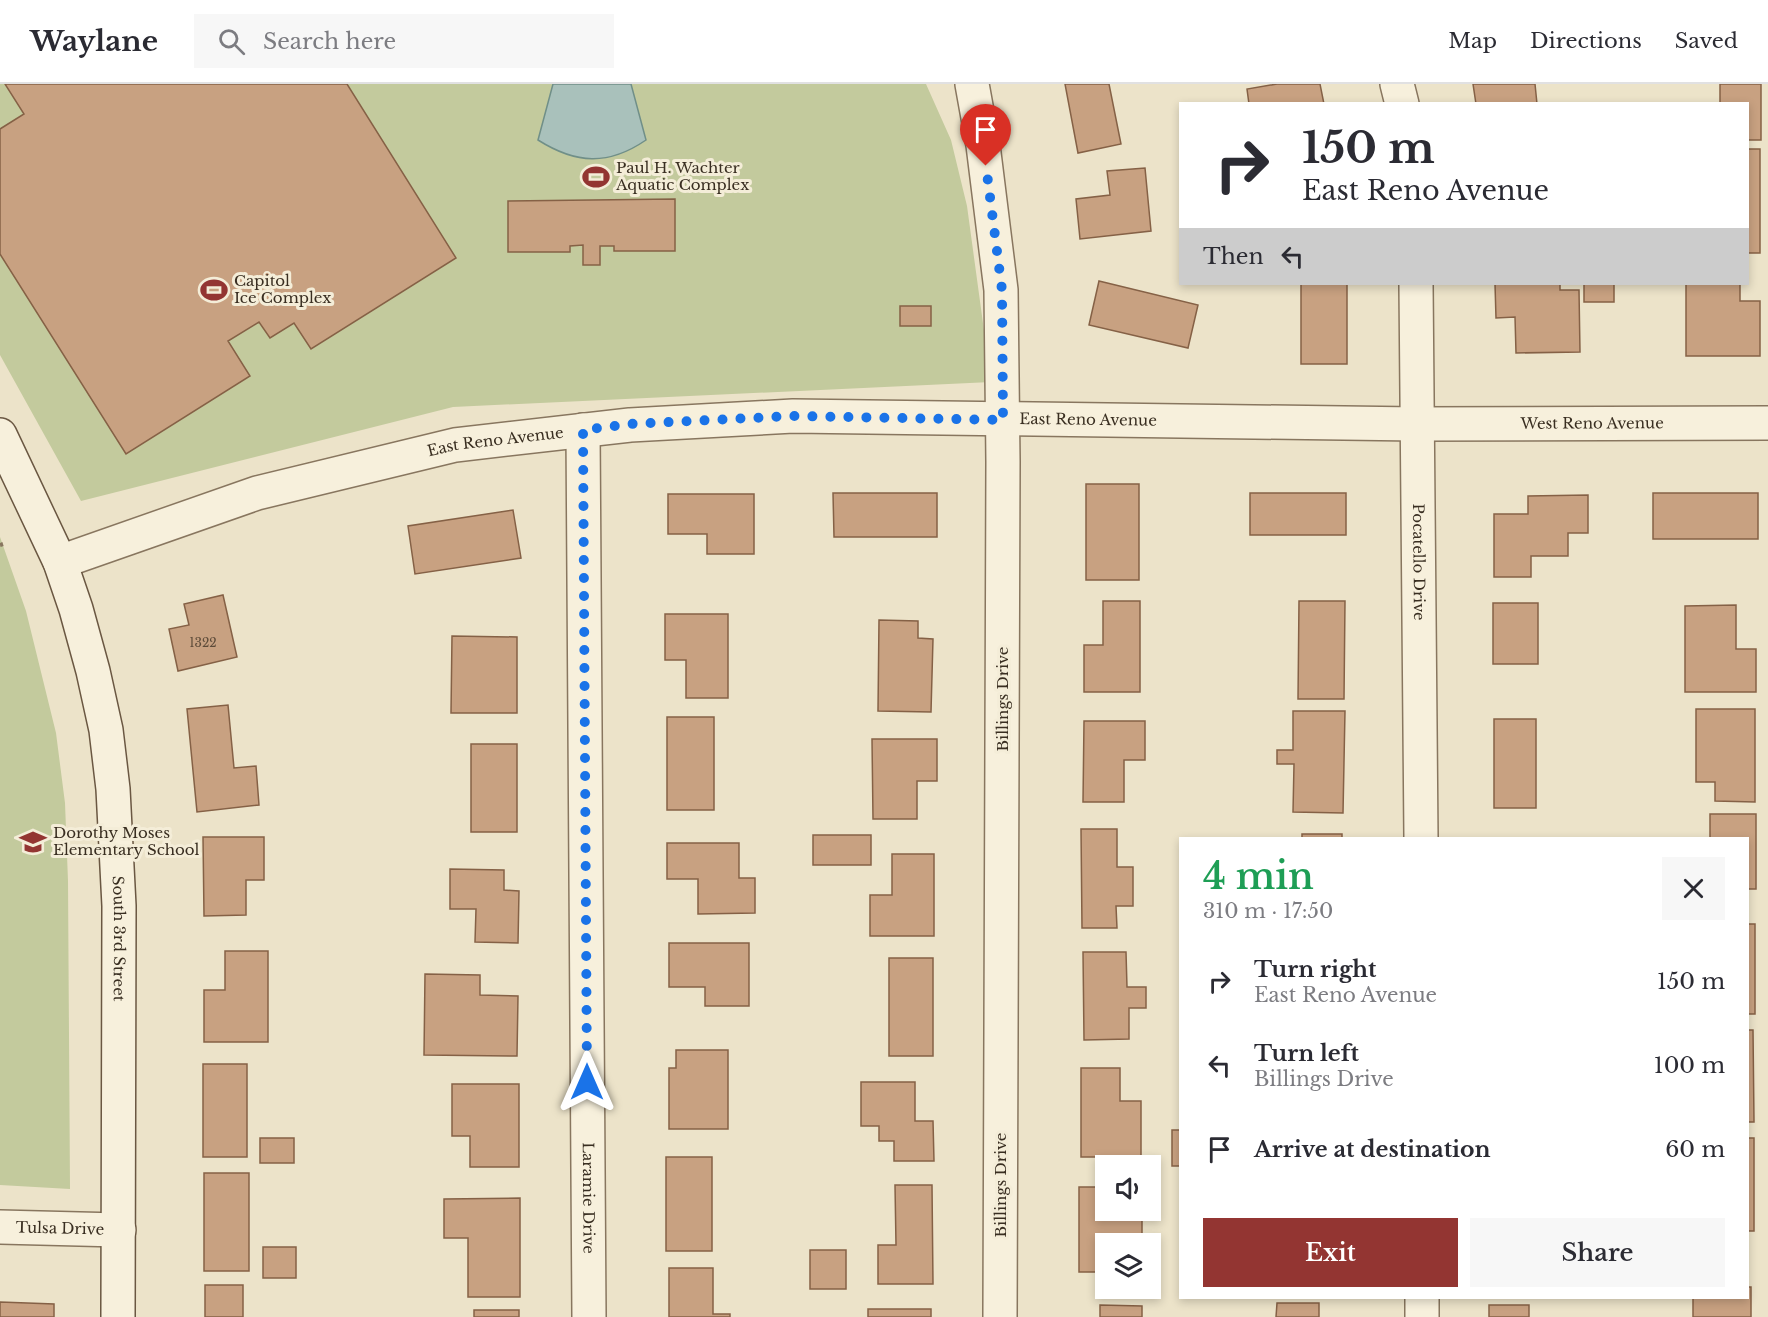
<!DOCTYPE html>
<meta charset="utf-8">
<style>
:root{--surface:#fff;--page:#f7f7f7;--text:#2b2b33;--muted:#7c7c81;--line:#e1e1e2;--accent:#933532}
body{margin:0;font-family:"Libre Baskerville",serif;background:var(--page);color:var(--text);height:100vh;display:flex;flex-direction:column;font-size:22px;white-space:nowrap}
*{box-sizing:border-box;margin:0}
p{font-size:20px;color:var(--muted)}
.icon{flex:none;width:33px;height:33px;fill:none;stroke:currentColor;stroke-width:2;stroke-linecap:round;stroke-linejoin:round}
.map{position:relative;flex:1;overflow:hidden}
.sheet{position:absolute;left:1179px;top:753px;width:570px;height:462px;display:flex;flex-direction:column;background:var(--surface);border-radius:0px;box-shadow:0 3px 9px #0003}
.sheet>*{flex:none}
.banner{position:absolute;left:1179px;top:18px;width:570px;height:183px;border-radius:0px;box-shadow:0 3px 9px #0003;background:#fff;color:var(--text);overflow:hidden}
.tools{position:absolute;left:1095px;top:1071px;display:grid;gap:12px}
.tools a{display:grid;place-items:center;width:66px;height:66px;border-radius:0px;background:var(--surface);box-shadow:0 3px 9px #0003;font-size:30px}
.pin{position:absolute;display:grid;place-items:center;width:51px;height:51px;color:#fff;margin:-62px -26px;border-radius:50% 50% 50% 0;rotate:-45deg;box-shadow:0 0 6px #0007}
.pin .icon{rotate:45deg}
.me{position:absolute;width:66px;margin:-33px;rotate:0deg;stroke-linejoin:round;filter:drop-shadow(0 0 4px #0008)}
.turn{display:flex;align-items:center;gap:21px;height:126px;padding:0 24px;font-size:27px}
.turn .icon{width:78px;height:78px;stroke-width:2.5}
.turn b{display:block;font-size:42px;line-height:51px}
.then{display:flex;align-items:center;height:57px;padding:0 24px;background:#0003;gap:12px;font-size:22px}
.round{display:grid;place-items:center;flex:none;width:63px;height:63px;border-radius:0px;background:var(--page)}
.head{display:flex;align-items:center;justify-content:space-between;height:102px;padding:0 24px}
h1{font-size:36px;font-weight:600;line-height:45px;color:#1e9e55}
.action{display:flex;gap:12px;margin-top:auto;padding:12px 24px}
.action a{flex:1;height:69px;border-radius:0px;background:var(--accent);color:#fff;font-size:24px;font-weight:600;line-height:69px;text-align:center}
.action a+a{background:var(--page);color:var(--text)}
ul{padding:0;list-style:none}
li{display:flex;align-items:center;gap:18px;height:84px;padding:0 24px}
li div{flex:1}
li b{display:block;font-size:22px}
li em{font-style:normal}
header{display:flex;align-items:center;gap:36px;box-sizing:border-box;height:84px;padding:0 30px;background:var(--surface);border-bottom:2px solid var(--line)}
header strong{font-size:28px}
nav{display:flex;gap:33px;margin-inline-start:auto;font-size:21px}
.search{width:420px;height:54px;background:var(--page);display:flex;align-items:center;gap:15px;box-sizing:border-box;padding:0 21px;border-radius:0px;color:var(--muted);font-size:22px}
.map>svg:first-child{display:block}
.green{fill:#c3ca9d}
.water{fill:#a9c1bb;stroke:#708f88;stroke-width:1.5}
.building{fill:#c8a181;stroke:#856146;stroke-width:1.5}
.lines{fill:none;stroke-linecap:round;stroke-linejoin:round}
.street-casing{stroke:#88765f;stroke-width:36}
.secondary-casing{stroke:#6a5742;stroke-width:36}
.path{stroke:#88765f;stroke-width:4;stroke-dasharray:4.5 3;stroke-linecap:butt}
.street{stroke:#f7f0dc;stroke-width:33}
.secondary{stroke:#f7f0dc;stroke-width:33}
.route{stroke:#1a73e8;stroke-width:10;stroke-dasharray:0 18}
.labels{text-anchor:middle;stroke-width:6;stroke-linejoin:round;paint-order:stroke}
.number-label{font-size:12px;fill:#5d4b39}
.poi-label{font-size:15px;fill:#392e21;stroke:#f4edd8;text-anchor:start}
.street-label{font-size:15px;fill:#392e21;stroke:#f4edd8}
</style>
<header>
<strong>Waylane</strong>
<div class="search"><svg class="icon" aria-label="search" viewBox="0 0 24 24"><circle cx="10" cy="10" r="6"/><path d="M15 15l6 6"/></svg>Search here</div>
<nav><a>Map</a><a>Directions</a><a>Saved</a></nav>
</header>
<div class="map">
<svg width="1768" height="1233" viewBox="0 0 1768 1233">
<rect width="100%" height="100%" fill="#ece3c9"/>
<path class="green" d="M0,0H926L951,56L967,122L991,298L453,323L81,417L0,271Z
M0,453L26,527L56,649L65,719L68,797L70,1105L0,1101Z"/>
<path class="water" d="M553,0H631L646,56C608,82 576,80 538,56Z"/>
<path class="building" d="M5,0H347L456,174L311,265L294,239L270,254L259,238L228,257L250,292L126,370L0,170V45L24,30Z
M1065,0H1109L1121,60L1078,69Z
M1277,0H1320L1324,20H1249L1247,5Z
M1473,0H1535L1537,20H1476Z
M1720,0H1761V56H1748V20H1720Z
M1748,65H1760V169H1748Z
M1145,84L1151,147L1080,155L1076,115L1110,111L1107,87Z
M675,115V167H614V162H600V181H583V161L570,162V168H508V117Z
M1099,197L1198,221L1188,264L1089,241Z
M1301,200H1347V280H1301Z
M1495,200H1560V206H1579L1580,268L1516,269L1515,233L1496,234Z
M1584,200H1614V218H1584Z
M1686,200H1740V217H1760V272H1686Z
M900,222H931V242H900Z
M1086,400H1139V496H1086Z
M833,409H937V453H834Z
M1250,409H1346V451H1250Z
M1653,409H1758V455H1653Z
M668,410H754V470H707V450H668Z
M1588,411V449H1568V472H1531V493H1494V430H1528V412Z
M513,426L521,474L415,490L408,442Z
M223,511L237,573L178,587L169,545L189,541L184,520Z
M1103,517H1140V608H1084V561H1103Z
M1299,517H1345L1344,615H1298Z
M1493,519H1538V580H1493Z
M1736,521V565H1756V608H1685V522Z
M665,530H728V614H686V576H665Z
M879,536L918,537V554L933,555L931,628L878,627Z
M452,552L517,553V629H451Z
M228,621L234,684L256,682L259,721L197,728L187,625Z
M1696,625H1755V718L1715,717V698H1696Z
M1293,627H1345L1343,729L1293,728L1294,680H1277V666H1293Z
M667,633H714V726H667Z
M1494,635H1536V724H1494Z
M1084,637H1145V676H1124V718H1083Z
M872,655H937V697H917V735H873Z
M471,660H517V748H471Z
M1710,730H1756V805H1748V754H1710Z
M1081,745H1117V783H1133V822H1116L1117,844H1082Z
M1302,750H1342V754H1302Z
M813,751H871V781H813Z
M203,753H264V796H246V831L204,832Z
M667,759H739V794H755V829L698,830V795H667Z
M892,770H934V852H870V811H892Z
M450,785L504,786V806L519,807L518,859L475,858L476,825H450Z
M1748,840H1755V930H1748Z
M669,859H749V922H705V903H669Z
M225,867H268V958H204V906H225Z
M1083,868H1126L1127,903H1146V924H1129V955L1084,956Z
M889,874H933V972H889Z
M425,890L480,891V911L518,912L517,972L424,971Z
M1748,946H1753L1754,1038H1748Z
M676,966H728V1045H669V984H676Z
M203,980H247V1073H203Z
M1081,984H1120V1017H1141V1073H1081Z
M861,998H915V1037H933L934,1077H894V1057H879V1042H861Z
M452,1000H519V1083H470V1052H452Z
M1172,1046H1180V1082H1172Z
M260,1054H294V1079H260Z
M1748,1054H1754V1147H1748Z
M666,1073H712V1167H666Z
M204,1089H249V1187H204Z
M895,1101H932L933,1200H878V1161H896Z
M1079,1103H1106V1126H1142V1160H1106V1188H1079Z
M520,1114V1213H468V1154H444V1115Z
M263,1163H296V1194H263Z
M810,1166H846V1205H810Z
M669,1184H713V1230H730V1233H669Z
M205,1201H243V1233H205Z
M1748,1203H1751V1233H1693V1214H1748Z
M0,1218L54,1220V1233H0Z
M1277,1219H1319V1233H1276Z
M1100,1221L1142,1222V1233H1100Z
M1489,1221H1529V1233H1489Z
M868,1225H931V1233H868Z
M474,1226H519V1233H474Z"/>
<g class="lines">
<defs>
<g id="street">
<path d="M972,0L983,61L1001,206L1003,378L1000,1233"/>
<path d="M1397,0L1402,20"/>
<path id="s1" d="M1416,200L1421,754"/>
<path id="s2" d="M583,346L589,1233"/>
<path id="s3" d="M60,478L257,409L455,361L630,341L793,332L1417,340L1768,339"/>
<path id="s4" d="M0,1143L119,1146"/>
<path d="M1422,1233V1214"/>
</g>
<g id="secondary">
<path id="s5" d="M0,351L60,478L76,525L93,587L106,646L113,705L119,822L118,1233"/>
</g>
</defs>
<use href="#street" class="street-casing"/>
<use href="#secondary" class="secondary-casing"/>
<path class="path" d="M0,461L3,460"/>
<use href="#street" class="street"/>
<use href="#secondary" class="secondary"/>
</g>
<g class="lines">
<path class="route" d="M587,998L583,346L630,340L793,332L1003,336L1002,206L986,82"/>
</g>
<defs>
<symbol id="stadium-bare" viewBox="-9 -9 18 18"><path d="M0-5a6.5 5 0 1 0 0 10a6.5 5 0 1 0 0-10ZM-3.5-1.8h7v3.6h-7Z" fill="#933532" stroke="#f4edd8" stroke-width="2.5" paint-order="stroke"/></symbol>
<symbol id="school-bare" viewBox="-9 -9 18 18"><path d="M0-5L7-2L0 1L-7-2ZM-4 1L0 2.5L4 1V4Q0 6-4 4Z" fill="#933532" stroke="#f4edd8" stroke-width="2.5" paint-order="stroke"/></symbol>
</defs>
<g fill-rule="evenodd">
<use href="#stadium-bare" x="577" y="74" width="38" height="38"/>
<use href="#stadium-bare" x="195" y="187" width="38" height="38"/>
<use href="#school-bare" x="14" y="739" width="38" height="38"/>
</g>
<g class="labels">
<g class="number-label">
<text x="203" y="563">1322</text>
</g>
<g class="poi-label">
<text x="616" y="89">Paul H. Wachter<tspan x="616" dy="17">Aquatic Complex</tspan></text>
<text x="234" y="202">Capitol<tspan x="234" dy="17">Ice Complex</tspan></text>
<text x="53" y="754">Dorothy Moses<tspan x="53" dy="17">Elementary School</tspan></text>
</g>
<g class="street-label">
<text dy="5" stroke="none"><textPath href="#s3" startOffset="1047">East Reno Avenue</textPath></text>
<text dy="5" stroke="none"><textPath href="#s3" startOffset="1551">West Reno Avenue</textPath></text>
<text dy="5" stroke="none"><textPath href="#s3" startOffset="453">East Reno Avenue</textPath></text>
<text dy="5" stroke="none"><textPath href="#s1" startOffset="278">Pocatello Drive</textPath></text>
<text transform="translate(1003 615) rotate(-90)" y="5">Billings Drive</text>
<text dy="5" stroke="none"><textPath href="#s5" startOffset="524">South 3rd Street</textPath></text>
<text transform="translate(1001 1101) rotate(-90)" y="5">Billings Drive</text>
<text dy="5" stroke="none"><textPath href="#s2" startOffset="768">Laramie Drive</textPath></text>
<text dy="5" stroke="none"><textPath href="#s4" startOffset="60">Tulsa Drive</textPath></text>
</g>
</g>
</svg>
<div class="tools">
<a><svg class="icon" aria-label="sound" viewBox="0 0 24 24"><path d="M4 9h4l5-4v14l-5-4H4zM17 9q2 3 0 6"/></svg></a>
<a><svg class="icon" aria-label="layers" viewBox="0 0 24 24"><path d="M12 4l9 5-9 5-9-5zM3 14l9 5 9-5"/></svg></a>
</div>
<div class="pin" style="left:986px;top:82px;background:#d93025"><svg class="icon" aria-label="arrive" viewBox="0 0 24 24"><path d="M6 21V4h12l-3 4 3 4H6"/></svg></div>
<svg class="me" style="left:587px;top:998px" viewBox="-20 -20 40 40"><path d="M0-17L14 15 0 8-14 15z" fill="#1a73e8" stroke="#fff" stroke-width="4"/></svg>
<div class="banner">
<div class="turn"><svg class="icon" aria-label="right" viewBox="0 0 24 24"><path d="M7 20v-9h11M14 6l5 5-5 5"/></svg><div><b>150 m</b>East Reno Avenue</div></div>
<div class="then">Then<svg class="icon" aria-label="left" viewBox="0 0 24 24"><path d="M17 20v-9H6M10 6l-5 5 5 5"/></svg></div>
</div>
<section class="sheet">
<div class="head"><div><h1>4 min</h1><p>310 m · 17:50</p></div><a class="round"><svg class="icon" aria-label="close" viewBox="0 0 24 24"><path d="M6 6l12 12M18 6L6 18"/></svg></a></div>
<ul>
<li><svg class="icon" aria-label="right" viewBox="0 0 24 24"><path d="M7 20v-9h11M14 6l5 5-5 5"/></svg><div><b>Turn right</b><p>East Reno Avenue</p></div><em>150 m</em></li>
<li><svg class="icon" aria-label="left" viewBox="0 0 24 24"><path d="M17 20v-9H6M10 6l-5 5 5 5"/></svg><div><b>Turn left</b><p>Billings Drive</p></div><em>100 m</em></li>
<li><svg class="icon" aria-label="arrive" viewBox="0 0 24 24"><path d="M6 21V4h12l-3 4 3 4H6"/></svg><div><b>Arrive at destination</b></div><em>60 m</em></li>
</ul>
<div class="action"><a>Exit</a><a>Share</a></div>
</section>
</div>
